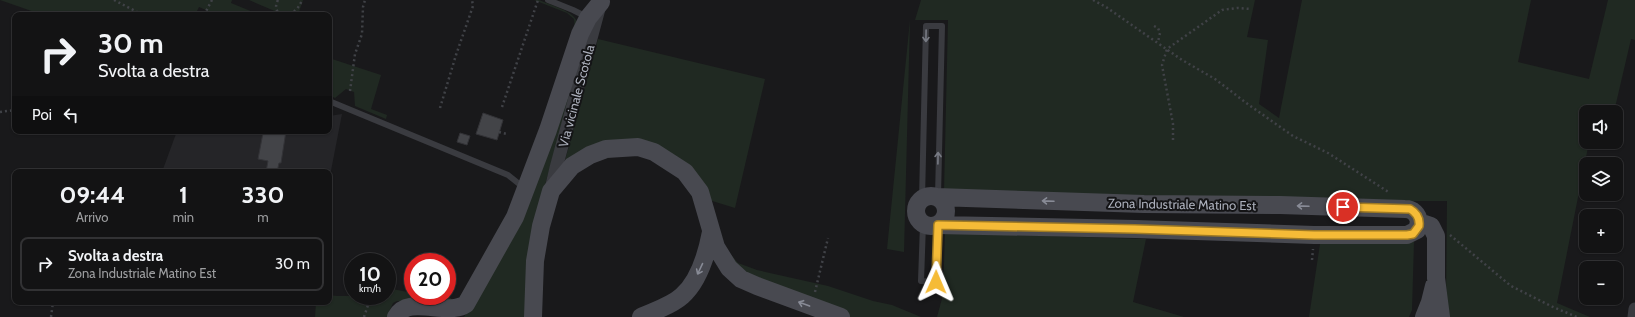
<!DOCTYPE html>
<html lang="it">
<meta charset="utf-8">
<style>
:root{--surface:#131314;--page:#1c1c1d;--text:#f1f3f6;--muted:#9d9ea0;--line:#323234}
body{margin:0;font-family:Cabin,sans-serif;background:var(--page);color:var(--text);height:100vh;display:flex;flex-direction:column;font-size:15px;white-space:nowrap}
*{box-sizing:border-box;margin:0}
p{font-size:13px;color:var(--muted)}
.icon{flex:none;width:22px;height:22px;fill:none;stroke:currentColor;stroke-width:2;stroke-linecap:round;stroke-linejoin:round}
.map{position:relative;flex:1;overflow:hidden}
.side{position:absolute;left:12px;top:169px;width:320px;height:136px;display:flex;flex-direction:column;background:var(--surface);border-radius:8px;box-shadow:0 1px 3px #0004,0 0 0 1px var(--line)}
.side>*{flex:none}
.banner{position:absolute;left:12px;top:12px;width:320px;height:122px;border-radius:8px;box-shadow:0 1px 3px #0004,0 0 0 1px var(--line);background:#131314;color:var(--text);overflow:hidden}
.tools{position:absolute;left:1579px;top:105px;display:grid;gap:8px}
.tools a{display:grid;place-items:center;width:44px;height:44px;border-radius:8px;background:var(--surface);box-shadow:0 1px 3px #0004,0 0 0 1px var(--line);font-size:20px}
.speed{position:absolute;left:344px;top:253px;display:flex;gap:8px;font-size:20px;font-weight:700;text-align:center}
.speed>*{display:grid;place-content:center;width:52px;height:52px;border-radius:50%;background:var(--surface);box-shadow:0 1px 3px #0004,0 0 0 1px var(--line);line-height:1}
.speed small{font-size:10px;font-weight:400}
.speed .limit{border:6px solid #d22;background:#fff;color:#111}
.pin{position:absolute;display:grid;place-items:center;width:34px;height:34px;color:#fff;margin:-17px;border:2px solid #fff;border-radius:50%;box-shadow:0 1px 4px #0007}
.me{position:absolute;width:44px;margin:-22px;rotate:1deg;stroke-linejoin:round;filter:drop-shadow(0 0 3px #0008)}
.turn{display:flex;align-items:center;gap:14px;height:84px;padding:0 20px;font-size:18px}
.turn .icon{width:52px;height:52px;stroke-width:2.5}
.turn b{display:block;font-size:28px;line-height:34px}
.then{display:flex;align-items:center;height:38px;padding:0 20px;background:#0003;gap:8px;font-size:15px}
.eta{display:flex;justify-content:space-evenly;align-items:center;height:68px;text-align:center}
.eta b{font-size:24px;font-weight:700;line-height:28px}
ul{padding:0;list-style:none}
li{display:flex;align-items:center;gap:12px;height:54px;margin:0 8px 6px;padding:0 12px;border:2px solid var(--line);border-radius:8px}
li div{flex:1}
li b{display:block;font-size:15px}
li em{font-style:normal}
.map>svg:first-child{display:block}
.built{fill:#252528}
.green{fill:#202922}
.building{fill:#434448;stroke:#333337}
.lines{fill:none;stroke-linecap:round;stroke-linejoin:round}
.path{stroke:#404247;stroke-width:2.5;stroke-dasharray:2 3;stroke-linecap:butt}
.lane{stroke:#3a3b40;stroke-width:6}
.street{stroke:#3a3b40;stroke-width:13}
.secondary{stroke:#484950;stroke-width:18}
.oneway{stroke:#787b84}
.oneway2{stroke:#888b96}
.route-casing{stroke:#9f7a24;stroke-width:10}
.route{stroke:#f5bb37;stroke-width:7}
.labels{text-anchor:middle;stroke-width:4;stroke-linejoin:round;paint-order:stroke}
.street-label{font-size:13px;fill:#abafbb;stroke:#141416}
</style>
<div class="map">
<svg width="1635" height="317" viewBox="0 0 1635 317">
<rect width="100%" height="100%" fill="#19191b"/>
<path class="built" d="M342,114L329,181V172H162L177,131H329V116Z"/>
<path class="green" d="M0,0H232L231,3L260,15H238L233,13L232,15H218L199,7L195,15H43Z
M249,0H303L298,15H284Z
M534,0H539C548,4 577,12 577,23C577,26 575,28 575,30L574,19L567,13Z
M921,0H1255L1247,37L1268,40L1259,104L1279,118L1302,0H1531L1518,62L1589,79L1608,0H1635V40L1631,39L1614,112H1586V142H1589L1557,303L1590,317H1447L1446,308L1447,201H1392L944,191L948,20H915Z
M910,20L904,252L887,249Z
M590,26L535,220L525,317H464L500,256Z
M598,39L765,79L735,208L709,200L663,150L564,164Z
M332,59L381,75L371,109L387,115L386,119L355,106L354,92L346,89L335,98L329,95V67Z
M517,196L518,199L515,210L468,295L460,304L454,306L397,301L393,303L387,317H315L316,302H329V295L337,296H387V288L413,293V296H435L451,298L454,305L491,251Z
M945,233L1146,239L1133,302L1184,317H937L943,295Z
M718,239L738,263L757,270L828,286L873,301L892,305L921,317H850L738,270Z
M1414,242L1412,310L1409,317H1309L1320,244Z"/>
<path class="building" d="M483,113L503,120L497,140L476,134Z
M265,131H286L281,163H279L277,172H266L268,161L258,159L263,133H264Z
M460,133L470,136L467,145L457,142Z"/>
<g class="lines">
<path class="path" d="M114,0L143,15
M278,0C269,17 294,22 302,0
M1093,0L1106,7L1182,60L1215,79L1249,105L1293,136L1328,153L1390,193
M204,15L212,0
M1154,26L1158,28L1160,33L1158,42
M350,91L355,54L362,34L363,7L365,0
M502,107L538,0
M440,108L456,55L473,6L472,0
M0,112L15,110
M499,132L507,134
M1173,140V124L1162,65L1167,49L1222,10L1237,8L1251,9
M1450,235L1511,286L1553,307L1577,317
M1312,260L1313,249
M815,292L828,238
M51,317L53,302
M364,317L371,296"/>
<path class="lane" d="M548,0L573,10L587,17
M329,101L508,175L523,187
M922,199L926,26H942L938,196
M923,224L921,281L936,282L938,226"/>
<path class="street" d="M551,189L556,168L600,5
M1634,317L1635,309"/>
<path class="secondary" d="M916 211a15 15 0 1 1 30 0a15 15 0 1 1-30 0Z
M937,197L1144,204L1280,205L1405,209C1413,209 1418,214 1419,222L1417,230L1407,235H1314L1135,229L938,225
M1419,222L1431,226L1436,236V278L1441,317
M396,317C408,294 447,317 466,304L515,217L548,130L580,34L588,18L601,2
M533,317L535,261L541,226L551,191L572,166L590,155L606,149L638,147L654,152L685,172L700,192L716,247L729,268L741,279L757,286L841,317
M641,317C654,311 671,306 682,296C699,281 707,253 711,232
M1424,317L1430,302L1434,286"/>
</g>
<defs><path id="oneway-shaft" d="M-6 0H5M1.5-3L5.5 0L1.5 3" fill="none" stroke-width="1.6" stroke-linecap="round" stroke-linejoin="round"/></defs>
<g class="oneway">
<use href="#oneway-shaft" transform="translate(926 36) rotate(91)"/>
<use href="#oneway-shaft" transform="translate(938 158) rotate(-89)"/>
</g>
<g class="oneway2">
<use href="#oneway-shaft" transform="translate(1048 201) rotate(-178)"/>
<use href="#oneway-shaft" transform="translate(1303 206) rotate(-178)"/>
<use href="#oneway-shaft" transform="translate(700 269) rotate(115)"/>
<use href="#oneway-shaft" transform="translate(804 304) rotate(-160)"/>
</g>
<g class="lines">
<defs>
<path id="route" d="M936,282L938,225L1135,229L1314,235H1407L1413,234L1419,226C1420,218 1417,213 1410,209L1343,207"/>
</defs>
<use href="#route" class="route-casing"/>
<use href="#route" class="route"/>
</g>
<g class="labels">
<g class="street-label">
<text transform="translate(576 96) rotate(-75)" y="5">Via vicinale Scotola</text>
<text transform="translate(1182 204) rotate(1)" y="5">Zona Industriale Matino Est</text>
</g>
</g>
</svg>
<div class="tools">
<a><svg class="icon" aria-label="sound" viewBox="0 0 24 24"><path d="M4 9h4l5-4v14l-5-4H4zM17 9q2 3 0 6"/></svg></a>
<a><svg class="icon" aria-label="layers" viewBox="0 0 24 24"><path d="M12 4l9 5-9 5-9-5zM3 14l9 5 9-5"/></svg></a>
<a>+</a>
<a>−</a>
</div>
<div class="speed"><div>10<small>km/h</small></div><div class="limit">20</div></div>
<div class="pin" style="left:1343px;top:207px;background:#d93025"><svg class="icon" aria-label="arrive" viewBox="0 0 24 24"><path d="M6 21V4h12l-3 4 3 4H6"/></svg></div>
<svg class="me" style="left:936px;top:282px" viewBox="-20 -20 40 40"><path d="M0-17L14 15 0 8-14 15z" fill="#f5bb37" stroke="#fff" stroke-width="4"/></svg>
<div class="banner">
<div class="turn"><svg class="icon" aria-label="right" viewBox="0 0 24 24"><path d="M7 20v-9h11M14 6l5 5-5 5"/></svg><div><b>30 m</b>Svolta a destra</div></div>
<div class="then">Poi<svg class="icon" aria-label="left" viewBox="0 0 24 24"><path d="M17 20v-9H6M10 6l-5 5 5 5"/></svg></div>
</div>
<section class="side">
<div class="eta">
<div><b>09:44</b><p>Arrivo</p></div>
<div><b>1</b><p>min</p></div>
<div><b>330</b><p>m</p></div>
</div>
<ul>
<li><svg class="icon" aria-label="right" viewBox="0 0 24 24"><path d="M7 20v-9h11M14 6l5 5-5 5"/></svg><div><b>Svolta a destra</b><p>Zona Industriale Matino Est</p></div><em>30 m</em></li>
</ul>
</section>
</div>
